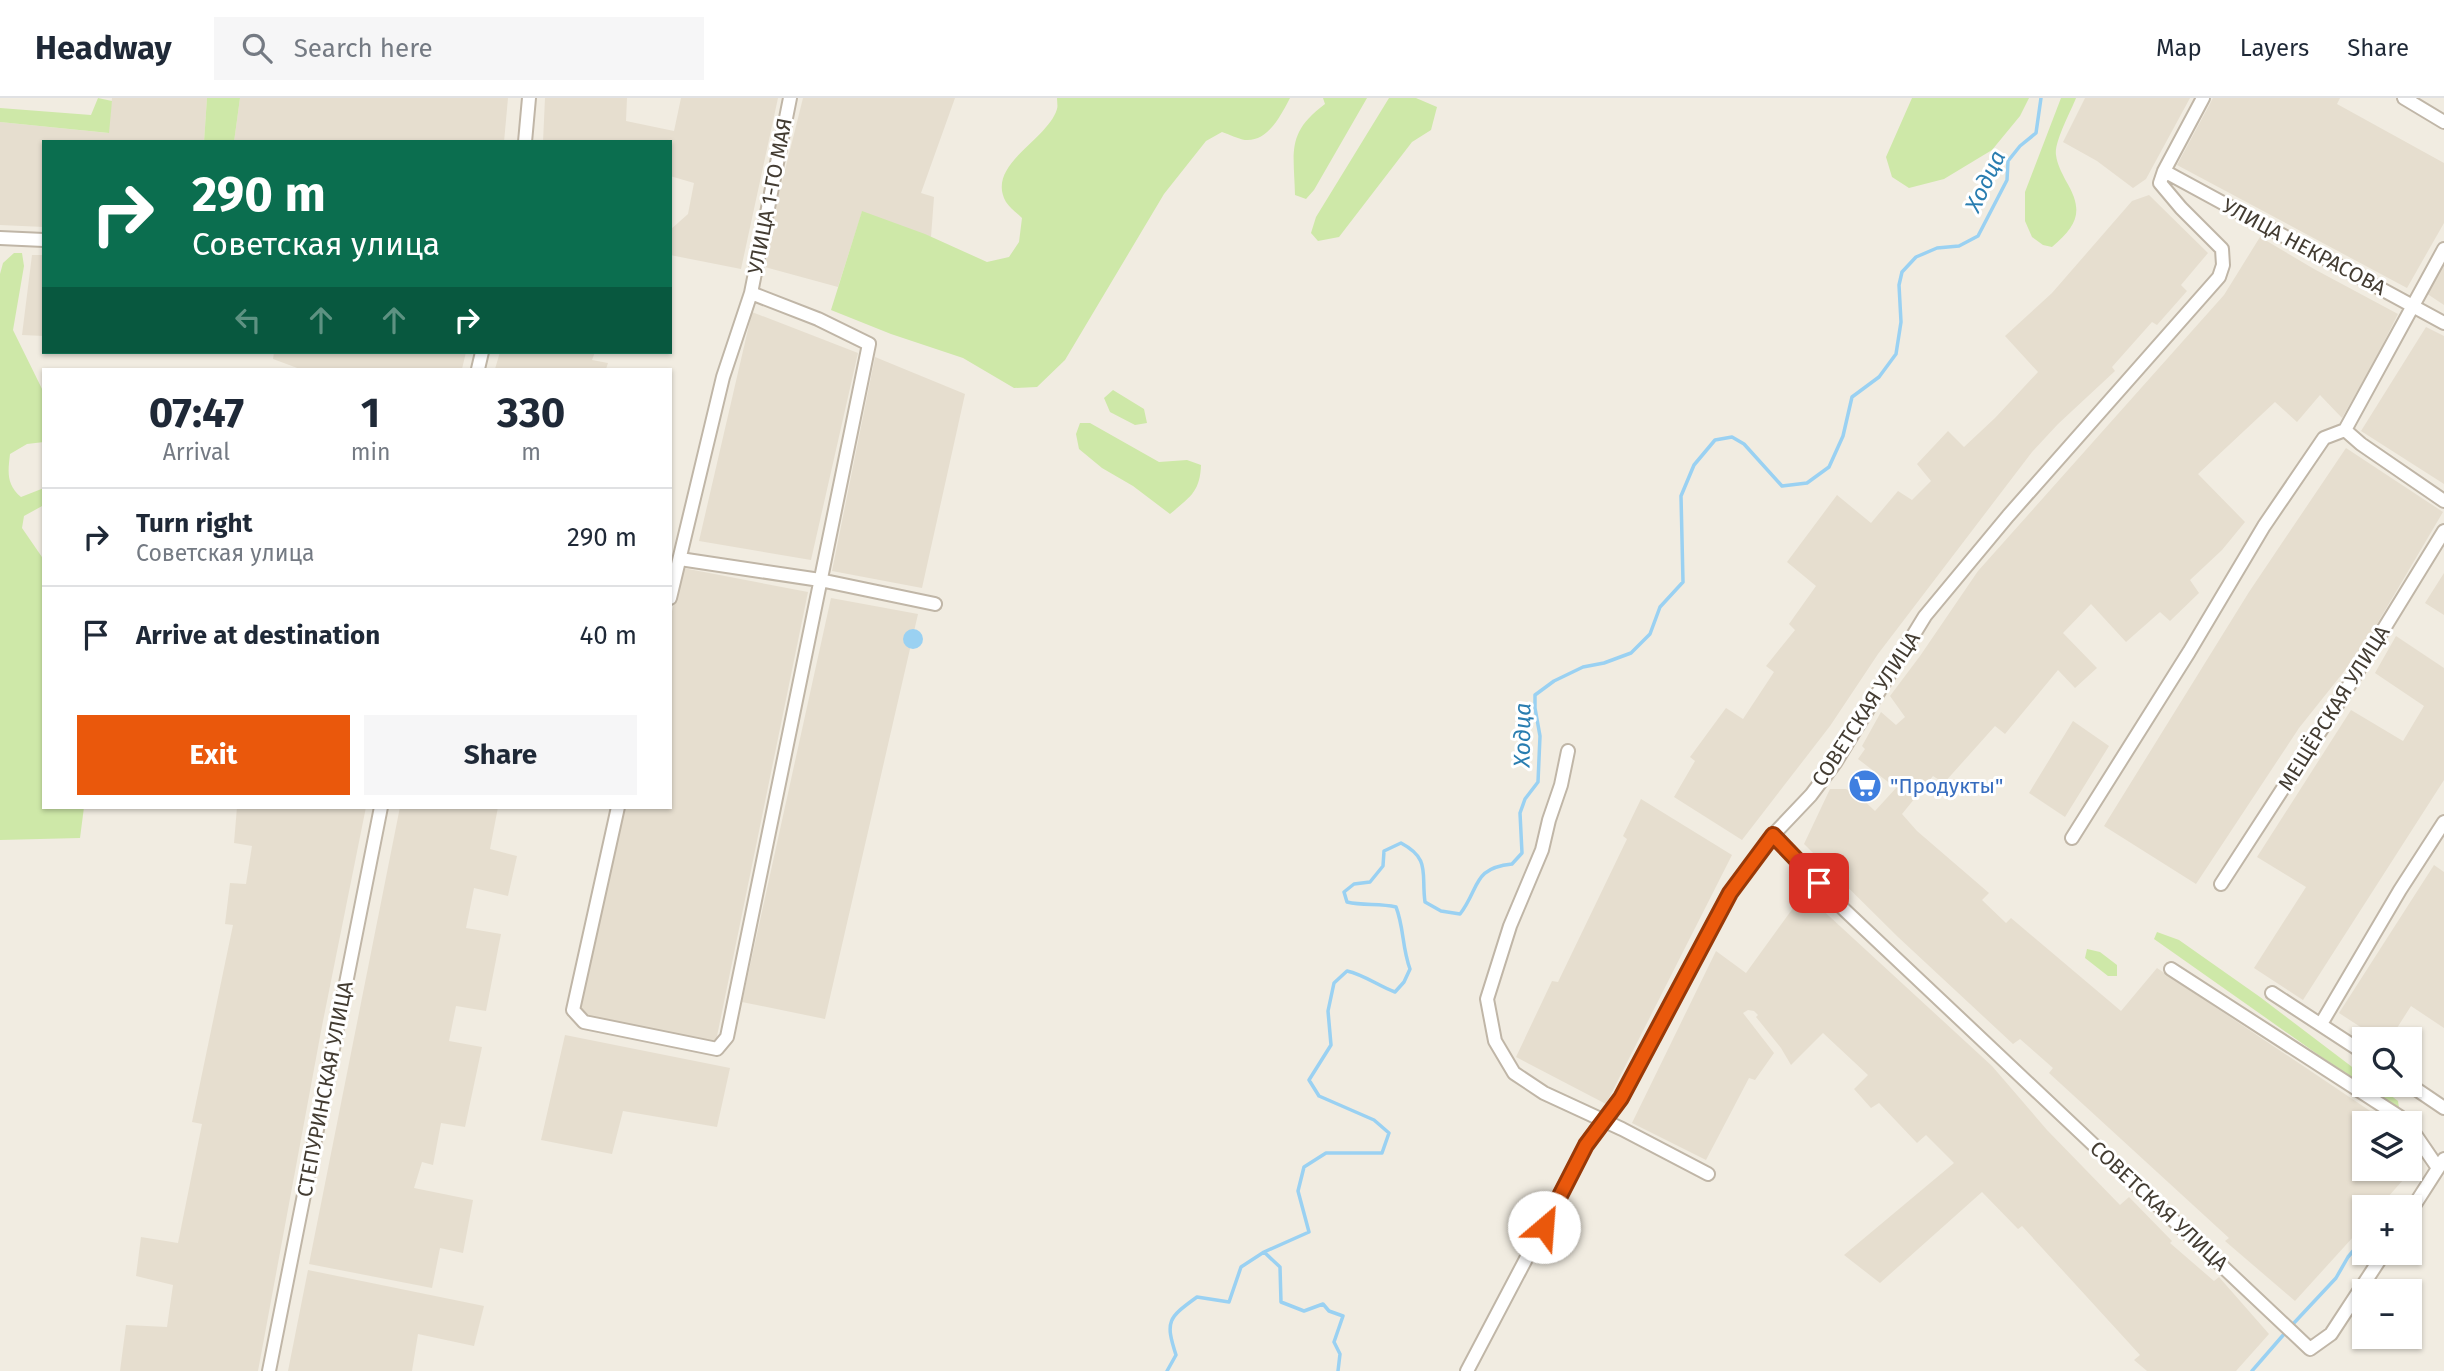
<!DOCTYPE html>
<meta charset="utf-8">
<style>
:root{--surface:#fff;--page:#f6f6f7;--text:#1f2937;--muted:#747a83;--line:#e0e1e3;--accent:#ea580c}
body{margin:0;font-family:"Fira Sans",sans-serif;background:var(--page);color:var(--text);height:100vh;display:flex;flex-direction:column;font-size:26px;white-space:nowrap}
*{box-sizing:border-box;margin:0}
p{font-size:23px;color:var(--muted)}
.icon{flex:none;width:38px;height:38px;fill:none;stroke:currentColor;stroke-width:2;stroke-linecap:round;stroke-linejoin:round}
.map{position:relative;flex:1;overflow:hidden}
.sheet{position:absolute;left:42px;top:270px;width:630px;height:441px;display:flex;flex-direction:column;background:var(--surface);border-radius:0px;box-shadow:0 2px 5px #0004}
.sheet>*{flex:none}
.hud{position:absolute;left:42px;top:42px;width:630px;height:214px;border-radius:0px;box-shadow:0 2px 5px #0004;background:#0b6e4f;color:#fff;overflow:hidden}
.tools{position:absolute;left:2352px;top:929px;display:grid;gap:14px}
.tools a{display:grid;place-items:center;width:70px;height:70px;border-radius:0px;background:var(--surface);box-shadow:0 2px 5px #0004;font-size:35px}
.pin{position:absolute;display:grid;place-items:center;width:60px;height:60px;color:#fff;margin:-30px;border-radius:14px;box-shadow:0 4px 10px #0006}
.me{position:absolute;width:77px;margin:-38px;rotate:27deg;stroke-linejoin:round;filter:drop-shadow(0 0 5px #0008)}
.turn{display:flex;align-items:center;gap:24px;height:147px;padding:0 35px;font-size:32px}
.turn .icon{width:91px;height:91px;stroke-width:2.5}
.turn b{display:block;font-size:49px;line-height:60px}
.lanes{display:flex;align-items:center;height:66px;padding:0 35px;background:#0003;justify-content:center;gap:35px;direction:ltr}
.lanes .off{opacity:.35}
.eta{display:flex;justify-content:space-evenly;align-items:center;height:119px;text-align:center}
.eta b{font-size:42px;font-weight:700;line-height:49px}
.button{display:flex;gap:14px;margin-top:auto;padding:14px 35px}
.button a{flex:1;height:80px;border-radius:0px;background:var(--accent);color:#fff;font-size:28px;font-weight:700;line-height:80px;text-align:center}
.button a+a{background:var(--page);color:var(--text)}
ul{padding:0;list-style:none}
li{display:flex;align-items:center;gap:21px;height:98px;padding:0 35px;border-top:2px solid var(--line)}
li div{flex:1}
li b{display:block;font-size:26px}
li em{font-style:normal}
header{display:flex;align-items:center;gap:42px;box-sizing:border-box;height:98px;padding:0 35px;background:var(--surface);border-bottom:2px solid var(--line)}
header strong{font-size:33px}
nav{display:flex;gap:38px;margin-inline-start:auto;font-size:24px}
.search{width:490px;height:63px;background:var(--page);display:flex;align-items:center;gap:18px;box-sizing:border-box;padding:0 24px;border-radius:0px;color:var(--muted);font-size:26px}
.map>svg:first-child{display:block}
.residential{fill:#e6decf}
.green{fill:#cee8a8}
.water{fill:#9ad1f2}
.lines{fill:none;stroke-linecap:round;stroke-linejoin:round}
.stream{stroke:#9ad1f2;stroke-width:3.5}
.minor-casing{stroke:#c0b6a7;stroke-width:16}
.minor{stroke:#fff;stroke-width:12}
.route-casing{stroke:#983908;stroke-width:18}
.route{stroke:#ea580c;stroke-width:12}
.labels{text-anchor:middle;stroke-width:6;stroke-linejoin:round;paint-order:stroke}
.street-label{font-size:21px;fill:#433c32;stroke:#fff}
.shop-label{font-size:21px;fill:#366cbe;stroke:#fff;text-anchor:start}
.water-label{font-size:23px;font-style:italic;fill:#297db0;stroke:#fff}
</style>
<header>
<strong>Headway</strong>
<div class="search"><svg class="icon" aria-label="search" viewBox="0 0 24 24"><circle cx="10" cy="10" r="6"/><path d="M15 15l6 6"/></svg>Search here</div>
<nav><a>Map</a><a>Layers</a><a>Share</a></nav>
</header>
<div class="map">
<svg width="2444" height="1273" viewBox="0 0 2444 1273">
<rect width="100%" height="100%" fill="#f1ece1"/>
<path class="residential" d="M112,0H207L204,44H44V129L0,127V24L108,35Z
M240,0H508L504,44H234Z
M545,0H627L626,23L674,33L681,0H778L741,171L670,157V132L688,116L694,85L670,78V44H543Z
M803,0H955L921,95L934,99L931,139L862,114L838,189L761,168Z
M2085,0H2190L2146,81L2133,90L2097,63L2063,44Z
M2213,0H2340L2337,6L2444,65V125L2407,190L2177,67Z
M2149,97L2208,155L2181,187L2187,193L2157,227L2152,224L2112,269L2115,273L2058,326L2032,354L1878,556L1830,628L1742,742L1674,699L1695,663L1690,659L1726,610L1743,621L1774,574L1766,568L1795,532L1789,526L1816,488L1787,464L1837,397L1871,425L1898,393L1912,402L1931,383L1917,366L1948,333L1964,349L1995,320L2038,274L2005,238L2052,195L2132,103Z
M2260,139L2314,171L2398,216L2373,266L2342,320L2320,297L2297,324L2275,304L2198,376L2245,424L2222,452L2190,482L2199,495L2170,523L2160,514L2126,544L2091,506L2063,535L2097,570L2075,590L2058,572L2005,636L1995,628L1944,685L1933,678L1902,716L1917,733L1989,795L1982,802L2006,825L2011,820L2121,913L2157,870L2388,1025L2364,1026V1071H2410V1050L2420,1063L2379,1109L2364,1110V1127L2295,1203L2225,1143L2229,1140L2049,975L2053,970L2020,941L2013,946L1898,839L1804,746L1830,691H1846L1858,697L1875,713L1896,690L1858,661L1865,651L1862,648L1881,614L1896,627L1905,619L1890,598L1920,558L1978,473L2224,197Z
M32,157H44V238L22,237Z
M2444,163V207L2426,195Z
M752,214L858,255L811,462L699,443Z
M2426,229L2444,238V386L2361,333Z
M274,254H466L462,271H300L273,261Z
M500,254H595L592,262L608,265L606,271H495Z
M875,259L965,296L922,490L832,473Z
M2346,350L2443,414L2377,526L2354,561L2299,630L2196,786L2104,728L2249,494Z
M683,470L808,494L715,948L573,917L624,709H670V521Z
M2444,475V517L2425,505Z
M831,500L918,516L825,921L742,904Z
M2396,538L2444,570V682L2303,902L2254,870L2306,789L2257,759L2351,612L2403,643L2424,608L2375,575Z
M2073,623L2109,648L2065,719L2029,695Z
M1641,701L1732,757L1606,1006L1516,959L1552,883L1558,884L1627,741L1623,738Z
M237,709H366L322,928L258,1273H120L126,1227L167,1229L173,1187L136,1178L141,1139L178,1145L202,1026L192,1024L233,827L225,826L230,785L246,786L252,748L234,745Z
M400,709H498L490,751L517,758L508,798L474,790L466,830L501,836L486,913L456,908L449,943L482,949L465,1029L441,1025L433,1067L422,1064L414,1090L473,1102L463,1155L440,1150L432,1190L309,1166Z
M2434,767L2444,774V930L2411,908L2390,941H2379L2339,915Z
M1804,795L1992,968L2047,1032L2120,1107L2129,1099L2172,1143L2170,1145L2214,1183L2219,1179L2269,1236L2236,1273H2147L2134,1262L2140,1257L2022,1128L2018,1131L1982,1094L1880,1185L1844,1157L1954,1065L1926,1037L1917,1045L1879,1005L1871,1010L1854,991L1868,977L1823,935L1791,967L1781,950L1756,919L1758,917L1754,913L1748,912L1743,915L1774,955L1755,982L1749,980L1706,1062L1632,1025L1716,853L1746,875Z
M565,937L730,970L717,1029L623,1013L612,1056L541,1042Z
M308,1172L484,1208L474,1248L418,1236L412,1273H288Z"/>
<path class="green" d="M98,0L112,3L109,35L0,24V10L91,17Z
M207,0H240L234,44H204Z
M1057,0H1290C1281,17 1268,44 1245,42C1238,41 1229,36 1222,34L1206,43L1164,96L1065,262L1037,289L1014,290L963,260L891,236L831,212L862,113L925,136L987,164L1009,159L1019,144L1022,120C1017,115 1010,110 1006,104C985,67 1048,42 1057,11C1058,8 1057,4 1057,0Z
M1323,0H1367L1314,92L1306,101L1295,97C1294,54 1286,35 1325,6Z
M1389,0H1416L1437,9L1431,32L1412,44L1339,139L1318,143L1311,135L1316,119Z
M1912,0H2029L2020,18L1992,52L1944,81L1909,90L1892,79L1886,59Z
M2061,0H2076C2071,13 2054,44 2056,57C2057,66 2062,75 2066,83C2084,113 2078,127 2052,149L2043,147L2032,139L2025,123V94Z
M14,155H22L24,168L13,232L44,295V344L27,346L10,356C8,374 6,386 21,399L44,390V407L24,418L22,430L44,462V709H84L80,740L0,742V176L3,165Z
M1113,292L1144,311L1147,325L1135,327L1110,314L1104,300Z
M1080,325H1090L1159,364L1187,362L1201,367C1200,394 1190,399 1170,416L1133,388L1102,370L1079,351L1076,336Z
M2157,834L2179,842L2260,899L2364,978V987H2377L2398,1003L2399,1010L2320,958L2154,841Z
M2087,851L2100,854L2117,867V878H2108L2085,860Z"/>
<path class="water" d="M903 541a10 10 0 1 1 20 0a10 10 0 1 1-20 0Z"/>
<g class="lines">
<path class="stream" d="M1264,1154L1280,1169L1281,1204L1304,1213L1323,1206L1329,1213L1343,1218L1334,1244L1340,1256L1338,1273
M2293,1226L2336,1180L2348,1159L2364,1140
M1167,1273L1176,1257C1165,1223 1168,1220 1197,1199L1229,1204L1241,1169L1264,1154L1309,1134L1298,1093L1304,1069L1326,1055H1382L1389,1035L1374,1022L1319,998L1309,982L1331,947L1328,913L1334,885L1347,873C1365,877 1378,888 1395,894L1404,884L1410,871C1402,850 1404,829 1396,809C1379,805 1364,808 1347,804L1344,794L1354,786L1370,784L1383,768L1384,753L1401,745C1431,761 1421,775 1425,804L1441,813L1460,816C1480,790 1472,770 1512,766L1522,755L1520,715L1525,701L1538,684L1540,638L1535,610V597L1554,583L1583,569L1604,565L1631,555L1650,536L1660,509L1683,484L1681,398L1694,367L1715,342L1732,339L1744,346L1782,388L1807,385L1829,369L1843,338L1852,299L1879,279L1896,256L1901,224L1899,187L1902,174L1916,159L1937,150L1959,148L1978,138L2007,82L2008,63L2020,48L2036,35L2041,0
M2252,1273L2285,1235"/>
<defs>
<path id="minor" d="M2203,0L2164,73L2160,85L2181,110L2222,151L2223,167L2219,179L2008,418L1925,518L1835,665L1811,697L1773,737L1834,802L2310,1251L2331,1236L2384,1155
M2404,0L2444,24
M525,44L529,0
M2164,73L2444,225
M0,140L44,142
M478,271L482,254
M2345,332L2361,346L2444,403
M680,461L820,482L935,506
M670,500L723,279L751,195L790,0
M1568,653L1561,687L1549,722L1542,752L1510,828L1487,901L1495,943L1514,975L1544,995L1622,1031L1708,1076
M618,709L573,912L584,924L717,951L727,939L869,246L818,221L751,195
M2072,740L2189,554L2264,428L2324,340L2345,332L2444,151
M2221,786L2332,615L2444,433
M2171,871L2400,1019L2406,1026
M2272,895L2364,955
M2321,926L2400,792L2444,724
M2410,987L2444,1010
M2410,1029L2438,1070
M2410,1114L2444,1061
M269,1273L381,709
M1467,1273L1586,1047L1621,1001L1730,795L1773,737"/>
</defs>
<use href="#minor" class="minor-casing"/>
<use href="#minor" class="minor"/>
</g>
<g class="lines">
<defs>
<path id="route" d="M1544,1129L1586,1047L1621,1000L1730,795L1773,737L1819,785"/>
</defs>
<use href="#route" class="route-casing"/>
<use href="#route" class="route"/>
</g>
<defs>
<symbol id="supermarket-disc" viewBox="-11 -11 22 22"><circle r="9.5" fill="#3f7fe0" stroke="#fff"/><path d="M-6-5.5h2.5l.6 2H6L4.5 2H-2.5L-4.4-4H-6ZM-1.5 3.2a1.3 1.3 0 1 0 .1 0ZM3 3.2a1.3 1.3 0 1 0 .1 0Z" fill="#fff"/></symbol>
</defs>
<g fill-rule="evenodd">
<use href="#supermarket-disc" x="1846" y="669" width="38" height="38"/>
</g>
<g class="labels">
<g class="street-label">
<text transform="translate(770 98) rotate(-79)" y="7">УЛИЦА 1-ГО МАЯ</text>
<text transform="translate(2304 149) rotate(28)" y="7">УЛИЦА НЕКРАСОВА</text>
<text transform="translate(2334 610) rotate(-58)" y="7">МЕЩЁРСКАЯ УЛИЦА</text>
<text transform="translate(1866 611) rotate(-57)" y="7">СОВЕТСКАЯ УЛИЦА</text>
<text transform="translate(325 991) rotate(-79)" y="7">СТЕПУРИНСКАЯ УЛИЦА</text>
<text transform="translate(2159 1108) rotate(43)" y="7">СОВЕТСКАЯ УЛИЦА</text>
</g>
<g class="shop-label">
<text x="1890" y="695">"Продукты"</text>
</g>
<g class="water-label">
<text transform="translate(1985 83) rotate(-65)" y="8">Ходца</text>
<text transform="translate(1522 637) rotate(-89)" y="8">Ходца</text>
</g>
</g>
</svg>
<div class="tools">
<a><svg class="icon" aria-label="search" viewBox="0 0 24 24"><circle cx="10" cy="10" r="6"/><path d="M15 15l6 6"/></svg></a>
<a><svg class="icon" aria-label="layers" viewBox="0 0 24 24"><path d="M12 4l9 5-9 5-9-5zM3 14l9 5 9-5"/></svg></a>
<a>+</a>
<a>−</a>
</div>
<div class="pin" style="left:1819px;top:785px;background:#d93025"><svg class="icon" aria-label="arrive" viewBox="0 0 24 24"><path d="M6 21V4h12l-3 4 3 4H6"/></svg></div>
<svg class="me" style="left:1544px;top:1129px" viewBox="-20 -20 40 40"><circle r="19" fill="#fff"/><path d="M0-13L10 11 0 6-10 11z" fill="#ea580c"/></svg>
<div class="hud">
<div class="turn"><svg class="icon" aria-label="right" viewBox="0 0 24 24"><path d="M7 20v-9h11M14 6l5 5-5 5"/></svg><div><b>290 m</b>Советская улица</div></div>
<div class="lanes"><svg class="icon off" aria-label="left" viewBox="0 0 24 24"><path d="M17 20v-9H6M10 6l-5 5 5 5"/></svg><svg class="icon off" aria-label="ahead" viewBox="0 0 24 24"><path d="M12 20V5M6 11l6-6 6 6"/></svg><svg class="icon off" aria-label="ahead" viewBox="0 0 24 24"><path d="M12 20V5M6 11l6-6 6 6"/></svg><svg class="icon" aria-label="right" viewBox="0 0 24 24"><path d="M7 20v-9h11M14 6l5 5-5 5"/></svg></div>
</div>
<section class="sheet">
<div class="eta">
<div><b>07:47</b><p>Arrival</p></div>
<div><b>1</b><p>min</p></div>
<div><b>330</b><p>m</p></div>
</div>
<ul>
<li><svg class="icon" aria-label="right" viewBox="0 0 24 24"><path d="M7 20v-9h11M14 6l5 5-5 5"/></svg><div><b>Turn right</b><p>Советская улица</p></div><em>290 m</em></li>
<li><svg class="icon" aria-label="arrive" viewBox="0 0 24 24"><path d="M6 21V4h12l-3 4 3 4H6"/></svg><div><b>Arrive at destination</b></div><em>40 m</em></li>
</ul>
<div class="button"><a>Exit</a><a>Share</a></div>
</section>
</div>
